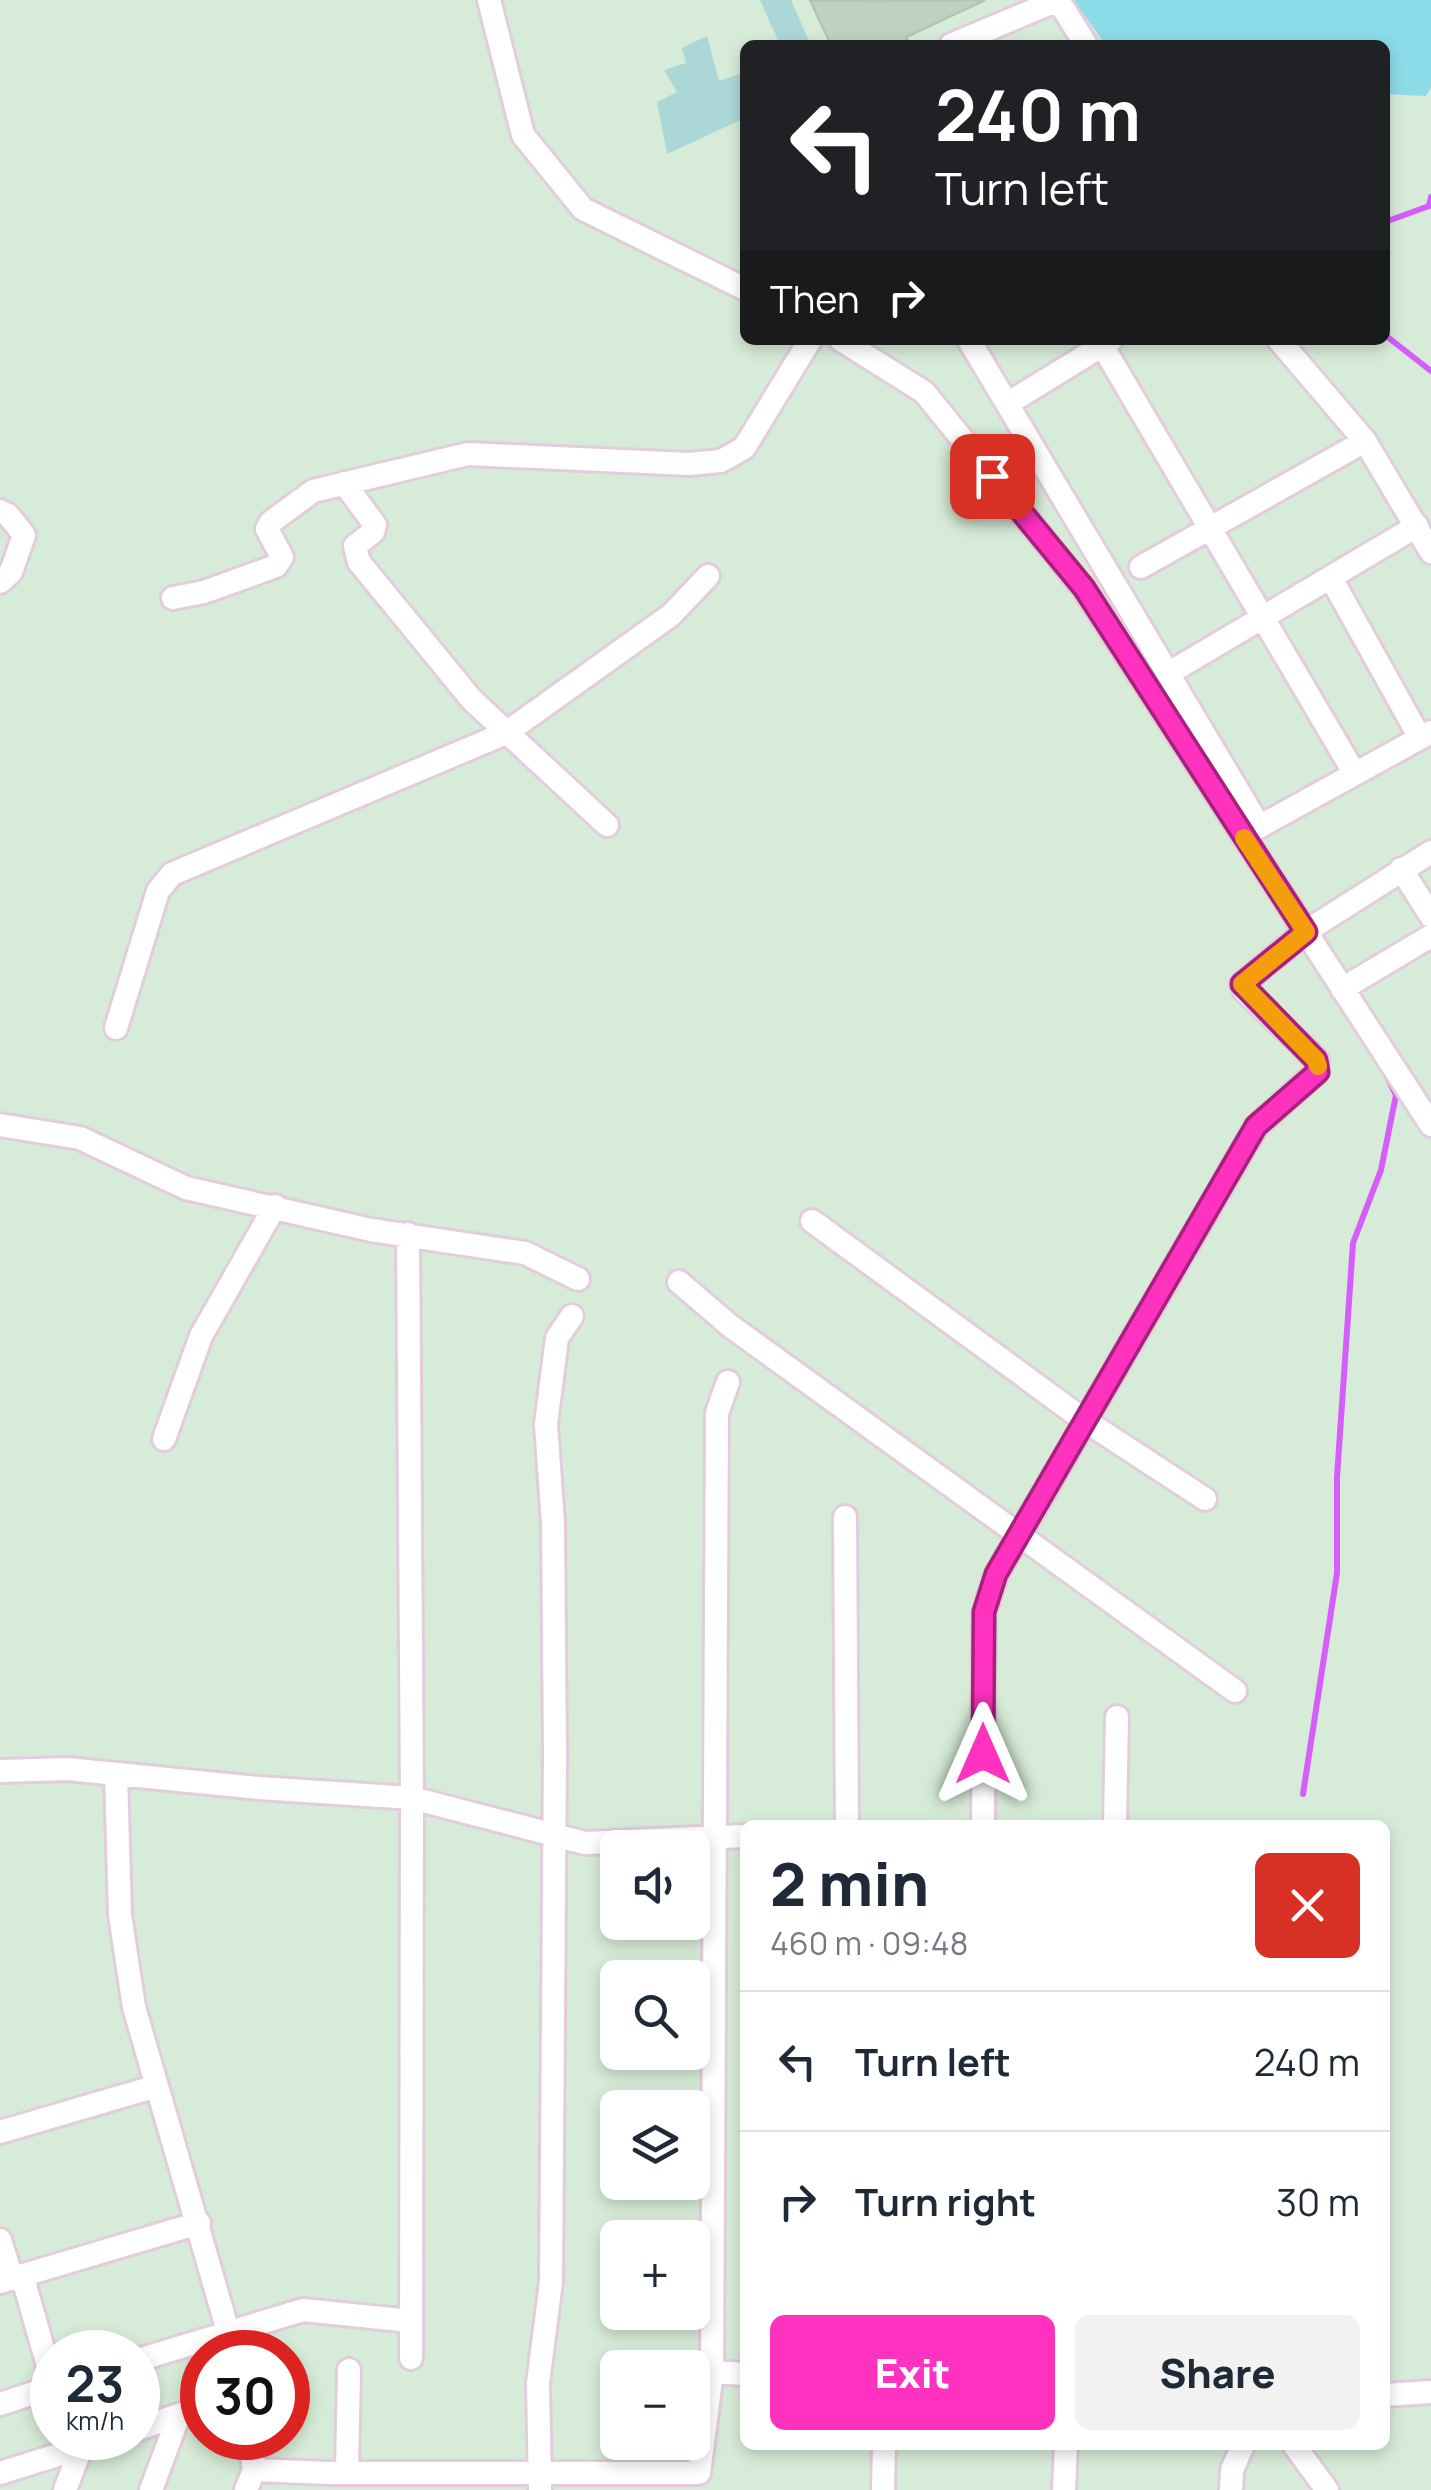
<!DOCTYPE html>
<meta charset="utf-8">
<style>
:root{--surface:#fff;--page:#f2f2f3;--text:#1f2937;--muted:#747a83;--line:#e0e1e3;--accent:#ff31bf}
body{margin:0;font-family:Manrope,sans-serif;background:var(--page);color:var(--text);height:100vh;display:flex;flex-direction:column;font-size:38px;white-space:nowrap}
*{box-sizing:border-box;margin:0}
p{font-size:32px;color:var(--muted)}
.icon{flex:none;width:55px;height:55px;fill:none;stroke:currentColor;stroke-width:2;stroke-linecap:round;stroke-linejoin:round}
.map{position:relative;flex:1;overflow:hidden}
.panel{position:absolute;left:740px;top:1820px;width:650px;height:630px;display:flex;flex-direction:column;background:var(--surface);border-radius:15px;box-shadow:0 5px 15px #0003}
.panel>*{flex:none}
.hud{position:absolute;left:740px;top:40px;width:650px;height:305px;border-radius:15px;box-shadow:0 5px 15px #0003;background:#202124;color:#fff;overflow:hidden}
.buttons{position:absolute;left:600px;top:1830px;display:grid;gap:20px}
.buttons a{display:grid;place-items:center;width:110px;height:110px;border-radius:15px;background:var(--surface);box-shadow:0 5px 15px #0003;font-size:50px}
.speed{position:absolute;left:30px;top:2330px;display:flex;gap:20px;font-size:50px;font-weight:700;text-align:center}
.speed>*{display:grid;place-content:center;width:130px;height:130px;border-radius:50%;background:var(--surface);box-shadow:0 5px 15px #0003;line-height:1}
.speed small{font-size:25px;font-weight:400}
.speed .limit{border:15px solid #d22;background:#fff;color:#111}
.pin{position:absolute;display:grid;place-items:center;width:85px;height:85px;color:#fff;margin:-42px;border-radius:20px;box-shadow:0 5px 15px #0006}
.me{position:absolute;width:110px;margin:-55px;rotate:0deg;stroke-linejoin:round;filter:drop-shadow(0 0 8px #0008)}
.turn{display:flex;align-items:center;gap:35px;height:210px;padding:0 30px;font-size:45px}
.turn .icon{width:130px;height:130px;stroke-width:2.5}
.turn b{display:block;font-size:70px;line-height:85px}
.then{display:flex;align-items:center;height:95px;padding:0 30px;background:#0003;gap:20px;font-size:38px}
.round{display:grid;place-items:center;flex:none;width:105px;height:105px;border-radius:15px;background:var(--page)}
.headline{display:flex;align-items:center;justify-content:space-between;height:170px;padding:0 30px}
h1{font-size:60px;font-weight:800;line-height:75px}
.action{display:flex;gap:20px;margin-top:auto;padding:20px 30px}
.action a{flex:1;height:115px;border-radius:15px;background:var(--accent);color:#fff;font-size:40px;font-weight:800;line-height:115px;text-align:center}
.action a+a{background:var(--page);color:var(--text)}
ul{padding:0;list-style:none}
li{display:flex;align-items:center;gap:30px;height:140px;padding:0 30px;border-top:2px solid var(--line)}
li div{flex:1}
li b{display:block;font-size:38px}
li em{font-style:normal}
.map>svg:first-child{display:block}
.green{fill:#8cdbe9}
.cemetery{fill:#acd7d8}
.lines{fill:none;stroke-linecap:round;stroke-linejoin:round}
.stream{stroke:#d55dfb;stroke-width:6}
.building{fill:#c0d1c2;stroke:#b1c7b4;stroke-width:2.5}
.minor-casing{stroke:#e3ccdc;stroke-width:28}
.minor{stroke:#fff;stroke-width:22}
.route-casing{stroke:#a6207c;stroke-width:25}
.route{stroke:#ff31bf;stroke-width:18}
.slow{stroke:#f59e0b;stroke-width:18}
</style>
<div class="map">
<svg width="1431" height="2490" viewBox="0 0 1431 2490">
<rect width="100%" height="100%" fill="#d7ecd8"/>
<path class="green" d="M1073,0H1431V87L1426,96L1385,94V45H1106Z"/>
<path class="cemetery" d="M760,0H791L811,45H780Z
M707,36L719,81L745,72V118L667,154L657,102L677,92L664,70L686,63L682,48Z"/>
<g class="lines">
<path class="stream" d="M1385,222L1429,206L1431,197
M1385,335L1431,371
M1303,1794L1337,1573V1477L1353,1243L1381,1170L1396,1095L1385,1073"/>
</g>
<path class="building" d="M810,0L874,1L985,0L906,37L910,45H831Z"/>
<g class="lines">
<defs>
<path id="minor" d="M489,0L523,135L583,209L745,289
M951,45L1053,2L1063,8L1086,45
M841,340L924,392L1083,588L1431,1125
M969,340L1259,826
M1099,340L1355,774
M1279,340L1365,441L1431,552
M1007,404L1111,340
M344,483L375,525L373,532L355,546L359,562L472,700L607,825
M0,511L8,515L24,535L11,572L0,582
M1141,567L1365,441
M1331,578L1420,738
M173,598L204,592L276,566L282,557L267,529L271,522L313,491L468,454L689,464L721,461L744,448L810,340
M1169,673L1417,526
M1246,834L1431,732
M1401,869L1431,916
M1342,989L1431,936
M116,1028L158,891L172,874L506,733L671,615L708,576
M0,1125L80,1138L186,1188L371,1230L525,1253L578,1279
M812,1221L1084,1420L1205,1499
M408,1234L412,1798L411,2358
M679,1282L729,1325L1235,1691
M164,1439L201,1336L275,1206
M845,1517L847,1825
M0,1771L67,1769L259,1788L412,1798L585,1843L745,1836
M116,1774L120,1915L134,2007L234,2352
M983,1825L984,1613L996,1575L1256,1127L1317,1072V1060L1245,991L1242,984L1305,932L1431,852
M1115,1825L1117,1717
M0,2132L157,2086
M0,2240L12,2278
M22,2275L52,2380
M0,2282L199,2223
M138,2360L303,2310L411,2321
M712,2372L717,1413L728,1382
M1385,2395L1431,2392
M0,2404L52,2387
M138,2429L202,2407
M250,2438L254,2470
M1294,2445L1327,2490
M347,2472L349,2370
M0,2473L112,2438
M65,2490L81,2448
M151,2490L179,2415
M246,2490L254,2470L329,2473H699L712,2372L745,2374
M540,2490L538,2383L551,2282L555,1753L553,1524L546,1424L557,1338L572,1316
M883,2490L884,2445
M1064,2490L1066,2445
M1231,2490L1232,2470L1243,2445"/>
</defs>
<use href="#minor" class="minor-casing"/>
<use href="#minor" class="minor"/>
</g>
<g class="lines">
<defs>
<path id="route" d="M983,1754L984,1612L996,1574L1256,1126L1318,1072L1316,1060L1242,984L1306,932L1084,588L992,476"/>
</defs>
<use href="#route" class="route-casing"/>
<use href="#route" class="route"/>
<path class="slow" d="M1244,838L1306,932L1242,984L1316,1060L1318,1066"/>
</g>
</svg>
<div class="buttons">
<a><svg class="icon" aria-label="sound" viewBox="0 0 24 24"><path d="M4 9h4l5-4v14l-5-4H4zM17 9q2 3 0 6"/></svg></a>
<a><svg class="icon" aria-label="search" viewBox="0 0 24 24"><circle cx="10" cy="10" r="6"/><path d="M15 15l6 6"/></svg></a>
<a><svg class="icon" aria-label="layers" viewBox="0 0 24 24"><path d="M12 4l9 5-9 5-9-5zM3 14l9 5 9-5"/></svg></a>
<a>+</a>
<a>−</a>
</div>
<div class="speed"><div>23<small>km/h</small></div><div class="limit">30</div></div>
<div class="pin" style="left:992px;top:476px;background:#d93025"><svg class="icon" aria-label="arrive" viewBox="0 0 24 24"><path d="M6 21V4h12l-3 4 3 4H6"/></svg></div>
<svg class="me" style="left:983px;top:1754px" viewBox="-20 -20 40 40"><path d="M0-17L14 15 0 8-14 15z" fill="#ff31bf" stroke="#fff" stroke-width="4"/></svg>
<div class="hud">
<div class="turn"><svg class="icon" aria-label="left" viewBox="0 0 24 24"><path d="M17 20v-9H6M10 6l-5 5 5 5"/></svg><div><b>240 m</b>Turn left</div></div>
<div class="then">Then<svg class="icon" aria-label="right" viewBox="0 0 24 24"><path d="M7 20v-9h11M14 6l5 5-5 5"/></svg></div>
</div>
<section class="panel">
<div class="headline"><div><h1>2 min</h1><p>460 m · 09:48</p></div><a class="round" style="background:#d93025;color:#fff"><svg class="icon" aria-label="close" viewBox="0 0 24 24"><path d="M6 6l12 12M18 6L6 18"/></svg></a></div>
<ul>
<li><svg class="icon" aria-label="left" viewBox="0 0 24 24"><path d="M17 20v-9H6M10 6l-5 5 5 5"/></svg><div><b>Turn left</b></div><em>240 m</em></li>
<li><svg class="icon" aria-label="right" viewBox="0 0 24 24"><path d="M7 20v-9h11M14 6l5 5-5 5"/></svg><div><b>Turn right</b></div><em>30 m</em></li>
</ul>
<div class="action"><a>Exit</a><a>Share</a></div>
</section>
</div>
